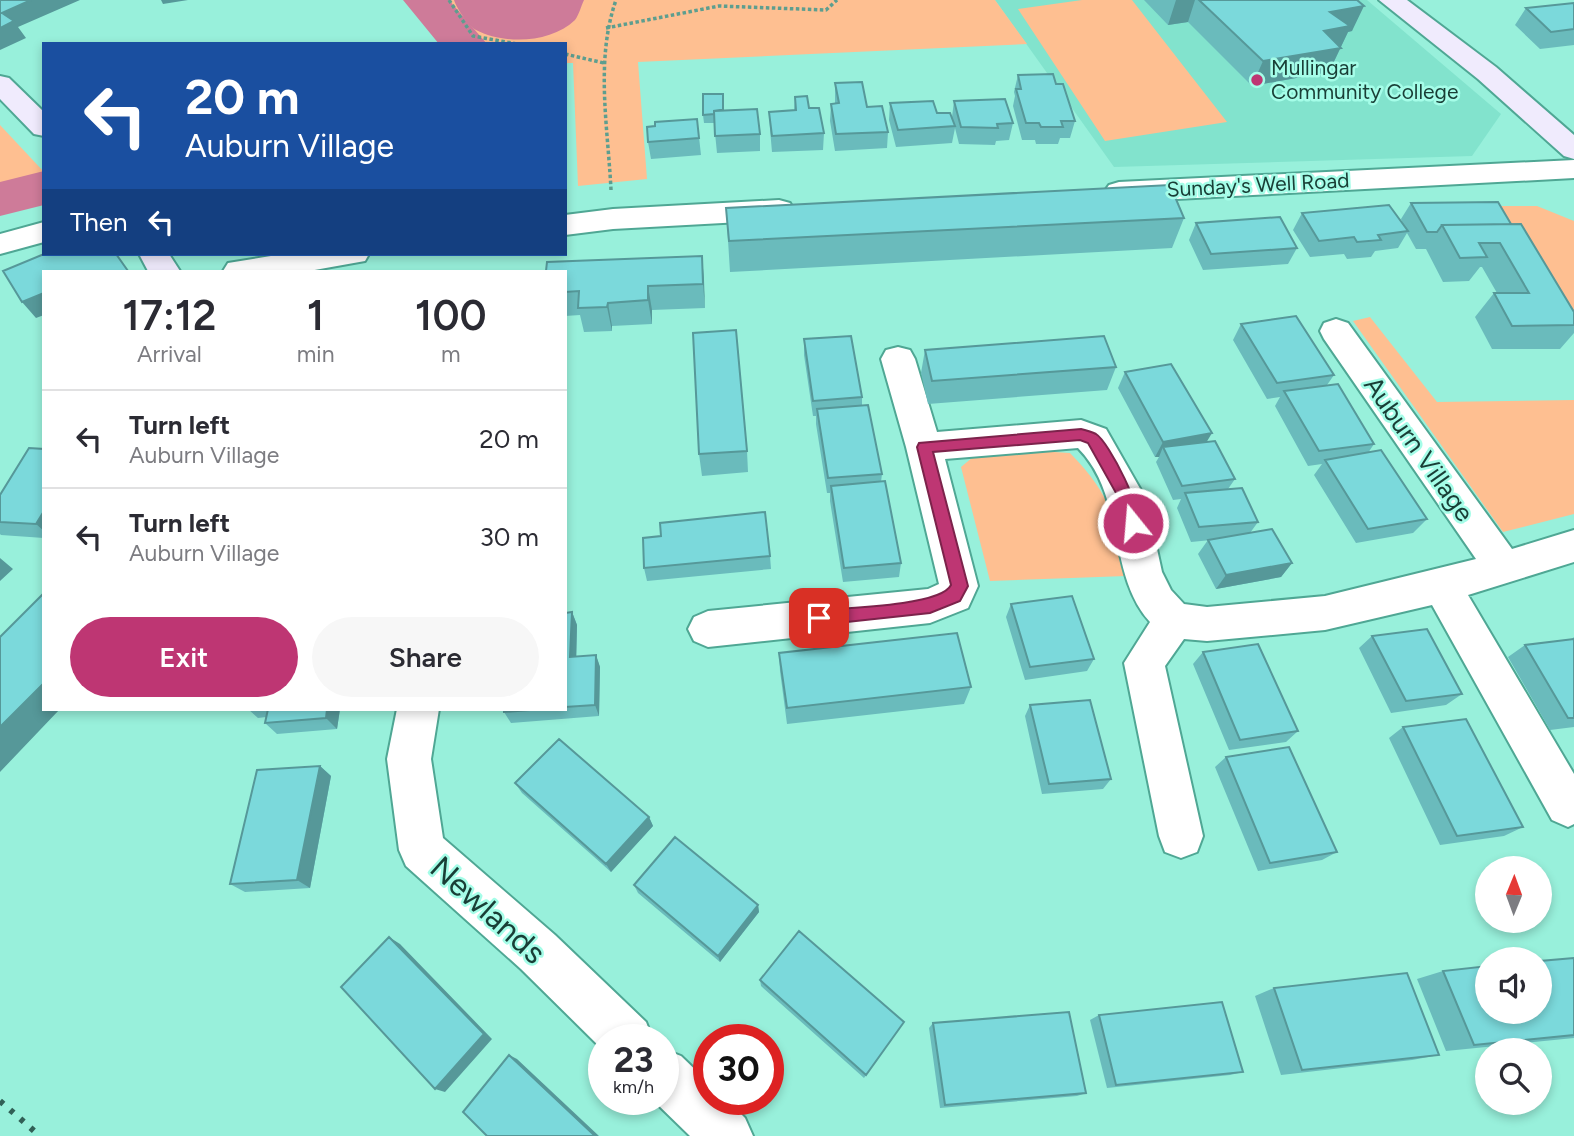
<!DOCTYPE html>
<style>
:root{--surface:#fff;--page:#f7f7f7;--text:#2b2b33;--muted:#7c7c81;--line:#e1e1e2;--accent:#be3673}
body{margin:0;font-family:Figtree,sans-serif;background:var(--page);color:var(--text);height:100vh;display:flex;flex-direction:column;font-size:26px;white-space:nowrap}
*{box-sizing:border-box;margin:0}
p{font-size:23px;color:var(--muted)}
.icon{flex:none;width:38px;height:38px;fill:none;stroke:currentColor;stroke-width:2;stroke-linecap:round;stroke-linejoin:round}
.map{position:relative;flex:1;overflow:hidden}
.side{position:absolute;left:42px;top:270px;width:525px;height:441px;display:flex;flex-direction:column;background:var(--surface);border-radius:0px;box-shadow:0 4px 10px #0003}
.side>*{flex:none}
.banner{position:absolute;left:42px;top:42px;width:525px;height:214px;border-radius:0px;box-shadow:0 4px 10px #0003;background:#1a4fa0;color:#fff;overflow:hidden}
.needle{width:46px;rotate:1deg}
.fabs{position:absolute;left:1475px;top:856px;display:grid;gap:14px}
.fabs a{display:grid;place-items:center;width:77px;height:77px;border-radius:50%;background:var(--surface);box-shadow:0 4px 10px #0003;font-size:35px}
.speed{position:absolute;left:588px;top:1024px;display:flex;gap:14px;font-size:35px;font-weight:700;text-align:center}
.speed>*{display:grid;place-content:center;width:91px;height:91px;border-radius:50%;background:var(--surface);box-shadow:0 4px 10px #0003;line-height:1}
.speed small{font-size:18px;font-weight:400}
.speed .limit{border:10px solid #d22;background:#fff;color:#111}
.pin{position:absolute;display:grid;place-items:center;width:60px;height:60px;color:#fff;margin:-30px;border-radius:14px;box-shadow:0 4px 10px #0006}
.me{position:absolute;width:77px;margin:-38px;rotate:343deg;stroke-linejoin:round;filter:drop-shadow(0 0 5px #0008)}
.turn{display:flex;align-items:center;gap:24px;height:147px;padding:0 28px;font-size:32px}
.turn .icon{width:91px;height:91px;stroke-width:2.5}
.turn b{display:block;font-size:49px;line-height:60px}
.then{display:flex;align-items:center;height:66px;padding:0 28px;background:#0003;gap:14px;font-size:26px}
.eta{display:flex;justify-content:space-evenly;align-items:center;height:119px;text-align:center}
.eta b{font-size:42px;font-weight:600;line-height:49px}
.action{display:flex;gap:14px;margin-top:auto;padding:14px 28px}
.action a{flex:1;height:80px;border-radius:42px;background:var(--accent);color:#fff;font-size:28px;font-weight:600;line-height:80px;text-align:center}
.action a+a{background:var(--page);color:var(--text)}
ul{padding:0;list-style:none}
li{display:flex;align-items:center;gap:21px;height:98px;padding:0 28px;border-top:2px solid var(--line)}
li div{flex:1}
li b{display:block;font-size:26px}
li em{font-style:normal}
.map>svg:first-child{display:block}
.built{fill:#82e3cd}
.green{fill:#febf91}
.water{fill:#ce7b99}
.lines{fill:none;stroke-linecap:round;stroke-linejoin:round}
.river{fill:#ce7b99;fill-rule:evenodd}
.street-casing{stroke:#4fa794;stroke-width:4}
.secondary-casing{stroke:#4fa794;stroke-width:4}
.path{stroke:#5d9e8f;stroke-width:3.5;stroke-dasharray:3.5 2.5;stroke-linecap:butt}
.street{fill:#fff;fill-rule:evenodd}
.secondary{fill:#f0ebfd;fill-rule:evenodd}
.rail{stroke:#316056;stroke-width:6;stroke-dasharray:4.5 9;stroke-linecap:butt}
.wall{fill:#6abbbc}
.shaded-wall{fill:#569899}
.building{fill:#7bd9db;stroke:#569899;stroke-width:2}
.route{fill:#be3673;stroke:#7c234b;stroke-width:2}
.poi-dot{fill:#be3673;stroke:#a5fde8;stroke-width:2.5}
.labels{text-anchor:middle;stroke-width:5;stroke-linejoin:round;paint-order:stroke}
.far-poi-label{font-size:21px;fill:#193e36;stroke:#a5fde8;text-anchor:start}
.far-street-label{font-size:21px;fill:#193e36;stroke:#a5fde8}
.street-label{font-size:26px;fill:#193e36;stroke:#a5fde8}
.near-street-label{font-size:32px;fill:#193e36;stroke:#a5fde8}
</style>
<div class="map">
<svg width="1574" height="1136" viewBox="0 0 1574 1136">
<rect width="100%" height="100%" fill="#98f0db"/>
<path class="built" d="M995,0H1367L1501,114L1472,156L1114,167Z"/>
<path class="green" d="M439,0H995L1027,44L638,62L647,179L578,186L573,63H565V44H470Z
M1082,0H1132L1227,122L1105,141L1018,9Z
M0,125L44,172V188L0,199Z
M1483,206H1537L1574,221V319Z
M1370,317L1437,402L1574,400V514L1503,532L1353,321Z
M1037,451L1070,453C1112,496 1115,518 1126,576L990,581L961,467L973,457Z"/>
<path class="water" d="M454,0H584C581,6 579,15 575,20C551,43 505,45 476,30C468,25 457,9 454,0Z"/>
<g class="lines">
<path class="river" d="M403,0H449L487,44H439Z
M44,171V205L0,216V182Z"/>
<defs>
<path id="street" d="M1574,160V178L1119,202L1109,199L1104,192L1109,185L1119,182Z
M779,200L790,203L794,210L790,217L779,220L613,229L565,235V215L613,209Z
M44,222V242L0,254V234Z
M283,254H369L365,261L309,271H223L228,263Z
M1336,319L1348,323L1512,549L1574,530V562L1468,595L1574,774V824L1568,827L1552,820L1432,605L1325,630L1207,641L1184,639L1165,666L1203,836L1197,852L1181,858L1165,852L1159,836L1124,663L1150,622C1107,575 1126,496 1078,448L945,459L978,586L968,608L930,623L708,647L694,641L688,629L694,617L708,611L928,589L939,584L906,447L881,359L886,350L898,347L910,350L915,359L937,432L1081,420L1106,429L1146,499L1162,572L1171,590L1184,604L1207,607L1325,596L1476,559L1324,339L1320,331L1324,323Z
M397,709H439L431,759L443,838L555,935L646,1022L653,1040H604V1051L521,969L406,866L399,850L387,759Z
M663,1049L681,1056L709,1083V1099H726L745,1118L753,1136H690L652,1099H663Z"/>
<path id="secondary" d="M1379,0H1407L1496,67L1574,135V159L1564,156L1478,79Z
M0,76L9,78L44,112V136L34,134L0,99Z
M139,254H169L180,271H148Z"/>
</defs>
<use href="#street" class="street-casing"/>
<use href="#secondary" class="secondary-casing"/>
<path class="path" d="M449,0L473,36L517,44
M606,28L719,6L826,10L837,0
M565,54L604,63
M611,190C608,128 595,60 616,0"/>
<use href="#street" class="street"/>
<use href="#secondary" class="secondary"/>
<path class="rail" d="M0,1101L40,1136"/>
</g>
<path class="wall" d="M1144,0H1357L1352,31L1348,32L1329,72L1252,86L1188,22L1168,25Z
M1574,3V45L1540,49L1515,25L1526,8Z
M1018,75L1056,84L1075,121L1070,138H1060L1058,144H1036L1035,140H1022L1013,106L1015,96L1014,92Z
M835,83L867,107L888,132L887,148L835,151L830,121L831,104L835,103Z
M795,97L809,108L824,133L823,150L772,152L770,129L769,112L794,110Z
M954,101L1013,123L1009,140L996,141L995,145L959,144L955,128L952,143L896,147L889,120L890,103L952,117Z
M724,110L760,134V151L717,153L714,123H704L703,115Z
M697,119L701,155L651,159L648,142L655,126Z
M1411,203L1511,224L1574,312V333L1560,349H1492L1475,317L1494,293H1497L1482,267H1480L1469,281L1443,282L1426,249H1416L1407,233L1398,248L1375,251L1371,257L1347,259L1344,254L1310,257L1293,230L1302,213L1403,224L1401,219Z
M726,208L1184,218L1172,248L730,272Z
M1196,223L1297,248L1288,264L1203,270L1189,240Z
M702,256L705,308L652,310V324L612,326V331L584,332L580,315L565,316V271Z
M1241,324L1334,375L1327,385L1374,444L1368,453L1427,519L1413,533L1356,543L1314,475L1322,464L1308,466L1275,406L1280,397L1267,399L1233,340Z
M804,339L862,397V405L882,474L881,482L901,563L899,577L843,582L830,501V493H827L816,424V416H813L804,355Z
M925,350L1116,367L1107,390L928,404L921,373Z
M1125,372L1207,442L1235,479L1228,489L1258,522L1250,533L1292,563L1281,577L1216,589L1198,554L1208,540H1211L1191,542L1177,508L1181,499L1173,500L1156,462L1159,457H1155L1118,388Z
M44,449V538L1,535L0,534V495Z
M747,451L748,472L702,476L699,454Z
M661,536L770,556L771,569L647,581L644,568Z
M1011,604L1094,659L1087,671L1025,680L1006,617Z
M572,612L577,625L576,657L596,655L600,667L599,716L511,723L504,712V709H565V613Z
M1372,636L1462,694L1446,705L1391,713L1359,648Z
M1574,637V727L1550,730L1508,657L1525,645L1571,640Z
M1203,652L1298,731L1286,742L1229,750L1193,664Z
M779,653L971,687L964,704L787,724L780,671Z
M1030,705L1111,779L1103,789L1042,794L1025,716Z
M248,709H340L337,729L277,734L265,723L266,717L258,718Z
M1403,727L1523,827L1504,836L1440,845L1389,738Z
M1226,757L1337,852L1322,860L1258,871L1215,767Z
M320,766L331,776L310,888L245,892L230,884Z
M515,783L649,817L653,826L611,872L522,793Z
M634,885L758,905L759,912L720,962L638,893Z
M1574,958V1038L1446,1051L1417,979L1443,971Z
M760,980L904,1022L864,1078L761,986Z
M1274,988L1439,1055L1412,1060L1281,1075L1255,996Z
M1099,1015L1243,1072L1230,1075L1107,1088L1090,1020Z
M933,1023L1086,1093L1077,1096L940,1108L929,1028Z"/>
<path class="shaded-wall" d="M31,0H80L18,27L26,38L0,50V28L2,13Z
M161,0H188L163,4Z
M1176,0H1195L1188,22L1168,25Z
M1364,6L1352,31L1348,32L1329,72L1252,86L1263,61L1330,12Z
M702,256L704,280L705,308L703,284Z
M648,286L652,310V324L648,300Z
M44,293V315L36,318L22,302Z
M608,303L612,326V331L607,307Z
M1212,433L1203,448L1163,447L1159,457H1155L1163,442Z
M44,511V531L36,524Z
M0,558L13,569L0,581Z
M1292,563L1281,577L1216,589L1226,575Z
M572,612L577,625L576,669L570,657Z
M596,655L600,667L599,716L595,705Z
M44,683V709H60L0,772V727Z
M327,709H340L337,729L326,718Z
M320,766L331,776L310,888L297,880Z
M649,817L653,826L611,872L606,864Z
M758,905L759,912L720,962L718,956Z
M389,937L400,944L492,1039L445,1092L435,1089Z
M509,1055L517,1059L599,1136H595Z"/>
<path class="building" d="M0,0H31L2,13L14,21L0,28Z
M1199,0H1357L1364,6L1330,12L1350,26L1324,31L1341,48L1263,61Z
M1574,3V29L1551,32L1526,8Z
M1053,74L1056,84H1063L1075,121H1061L1063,127H1041L1039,123H1026L1016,89H1021L1018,75Z
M862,82L867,107L882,106L888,132L836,134L831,104L839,103L835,83Z
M703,94H723V110L714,111V114L703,115Z
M807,96L809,108H819L824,133L772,136L769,112L796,110L795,97Z
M1005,99L1013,123L997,124L998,128L961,127L954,101Z
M933,101L937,113H950L955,126L898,130L890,103Z
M757,109L760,134L715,136L714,111Z
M697,119L699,138L648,142L647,127L655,126V122Z
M1170,185L1184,218L729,241L726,208Z
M1498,202L1511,224L1442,225L1437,232H1427L1411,203Z
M1389,205L1408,231L1378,235L1381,240L1357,242L1354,237L1319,241L1302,213Z
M1280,217L1297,248L1211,254L1196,223Z
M1521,224L1574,312V325L1512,326L1494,293H1529L1500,243H1479L1487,257L1460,258L1442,225Z
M44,254H116L128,271H44V293L22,302L3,271Z
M702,256L703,284L648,286V300L608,303L607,307L578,308L579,291L565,292V271H546L547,262Z
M1296,316L1334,375L1277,383L1241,324Z
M736,330L747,451L699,454L693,333Z
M851,336L862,397L813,401L804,339Z
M1104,336L1116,367L932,381L925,350Z
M1171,364L1212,433L1163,442L1125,372Z
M1338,384L1374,444L1319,451L1284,391Z
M868,405L882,474L828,478L817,409Z
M1215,441L1235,479L1182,486L1163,447Z
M29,448L44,449V511L36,524L0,522V495Z
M1381,450L1427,519L1368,529L1325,460Z
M885,481L901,563L844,568L831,486Z
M1242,488L1258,522L1199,527L1185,493Z
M765,512L770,556L644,568L643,538L661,536L660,523Z
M1272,529L1292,563L1226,575L1208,540Z
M44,593V683L0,727V637Z
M1072,596L1094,659L1030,667L1011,604Z
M572,612L570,657L596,655L595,705L565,707V613Z
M1427,629L1462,694L1406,701L1372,636Z
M957,633L971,687L787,708L779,653Z
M1574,639V718H1568L1525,645Z
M1258,644L1298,731L1240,740L1203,652Z
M1090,700L1111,779L1049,784L1030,705Z
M268,709H327L326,718L265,723Z
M504,709H543L504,712Z
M1466,719L1523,827L1457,836L1403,727Z
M559,739L649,817L606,864L515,783Z
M1289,747L1337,852L1270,863L1226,757Z
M320,766L297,880L230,884L257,770Z
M675,837L758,905L718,956L634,885Z
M799,931L904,1022L866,1075L760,980Z
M389,937L484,1034L435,1089L341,987Z
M1574,958V1035L1474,1045L1443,971L1488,966V1012H1540V961Z
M1407,973L1439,1055L1302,1070L1274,988Z
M1222,1002L1243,1072L1116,1085L1099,1015Z
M1069,1012L1086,1093L945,1105L933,1023Z
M509,1055L595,1136H487L463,1112Z"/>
<path class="route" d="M1081,429C1085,430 1092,432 1096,434C1109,442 1145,513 1138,528H1127L1120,500L1088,443L1080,440L933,452L968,586L960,601L930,613L819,625L813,623L811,618L813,612L819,610C844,608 941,606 951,585L917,447L919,443Z"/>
<circle class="poi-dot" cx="1257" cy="80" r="7"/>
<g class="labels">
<g class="far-poi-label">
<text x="1271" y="75">Mullingar<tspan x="1271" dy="24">Community College</tspan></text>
</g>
<g class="far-street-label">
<text transform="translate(1258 185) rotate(-3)" y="7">Sunday's Well Road</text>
</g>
<g class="street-label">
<text transform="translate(1419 449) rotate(55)" y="9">Auburn Village</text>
</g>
<g class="near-street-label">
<text transform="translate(488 910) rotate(42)" y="11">Newlands</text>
</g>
</g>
</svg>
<div class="fabs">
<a><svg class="needle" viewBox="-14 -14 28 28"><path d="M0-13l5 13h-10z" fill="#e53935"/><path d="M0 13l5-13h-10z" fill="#7c7c81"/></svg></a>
<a><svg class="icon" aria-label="sound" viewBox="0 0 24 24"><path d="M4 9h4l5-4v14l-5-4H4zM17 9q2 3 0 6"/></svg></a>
<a><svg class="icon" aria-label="search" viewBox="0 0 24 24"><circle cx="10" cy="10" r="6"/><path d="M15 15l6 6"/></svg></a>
</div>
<div class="speed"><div>23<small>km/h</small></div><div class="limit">30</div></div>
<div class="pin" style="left:819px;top:618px;background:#d93025"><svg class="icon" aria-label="arrive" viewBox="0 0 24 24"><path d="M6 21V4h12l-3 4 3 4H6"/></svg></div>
<svg class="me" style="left:1133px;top:523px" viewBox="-20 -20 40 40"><circle r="17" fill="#be3673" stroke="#fff" stroke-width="3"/><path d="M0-11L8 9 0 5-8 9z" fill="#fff"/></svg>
<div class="banner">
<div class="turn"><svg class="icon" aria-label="left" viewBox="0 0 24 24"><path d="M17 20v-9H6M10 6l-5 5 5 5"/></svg><div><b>20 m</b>Auburn Village</div></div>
<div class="then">Then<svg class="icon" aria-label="left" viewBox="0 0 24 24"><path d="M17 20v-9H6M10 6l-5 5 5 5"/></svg></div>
</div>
<section class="side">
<div class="eta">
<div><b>17:12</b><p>Arrival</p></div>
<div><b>1</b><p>min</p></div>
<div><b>100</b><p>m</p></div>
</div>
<ul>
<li><svg class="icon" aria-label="left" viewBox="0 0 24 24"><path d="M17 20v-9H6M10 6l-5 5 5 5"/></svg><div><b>Turn left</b><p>Auburn Village</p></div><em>20 m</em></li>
<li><svg class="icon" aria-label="left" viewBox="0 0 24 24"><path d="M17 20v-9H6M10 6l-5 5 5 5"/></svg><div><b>Turn left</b><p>Auburn Village</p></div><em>30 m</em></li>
</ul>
<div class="action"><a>Exit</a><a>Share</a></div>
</section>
</div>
